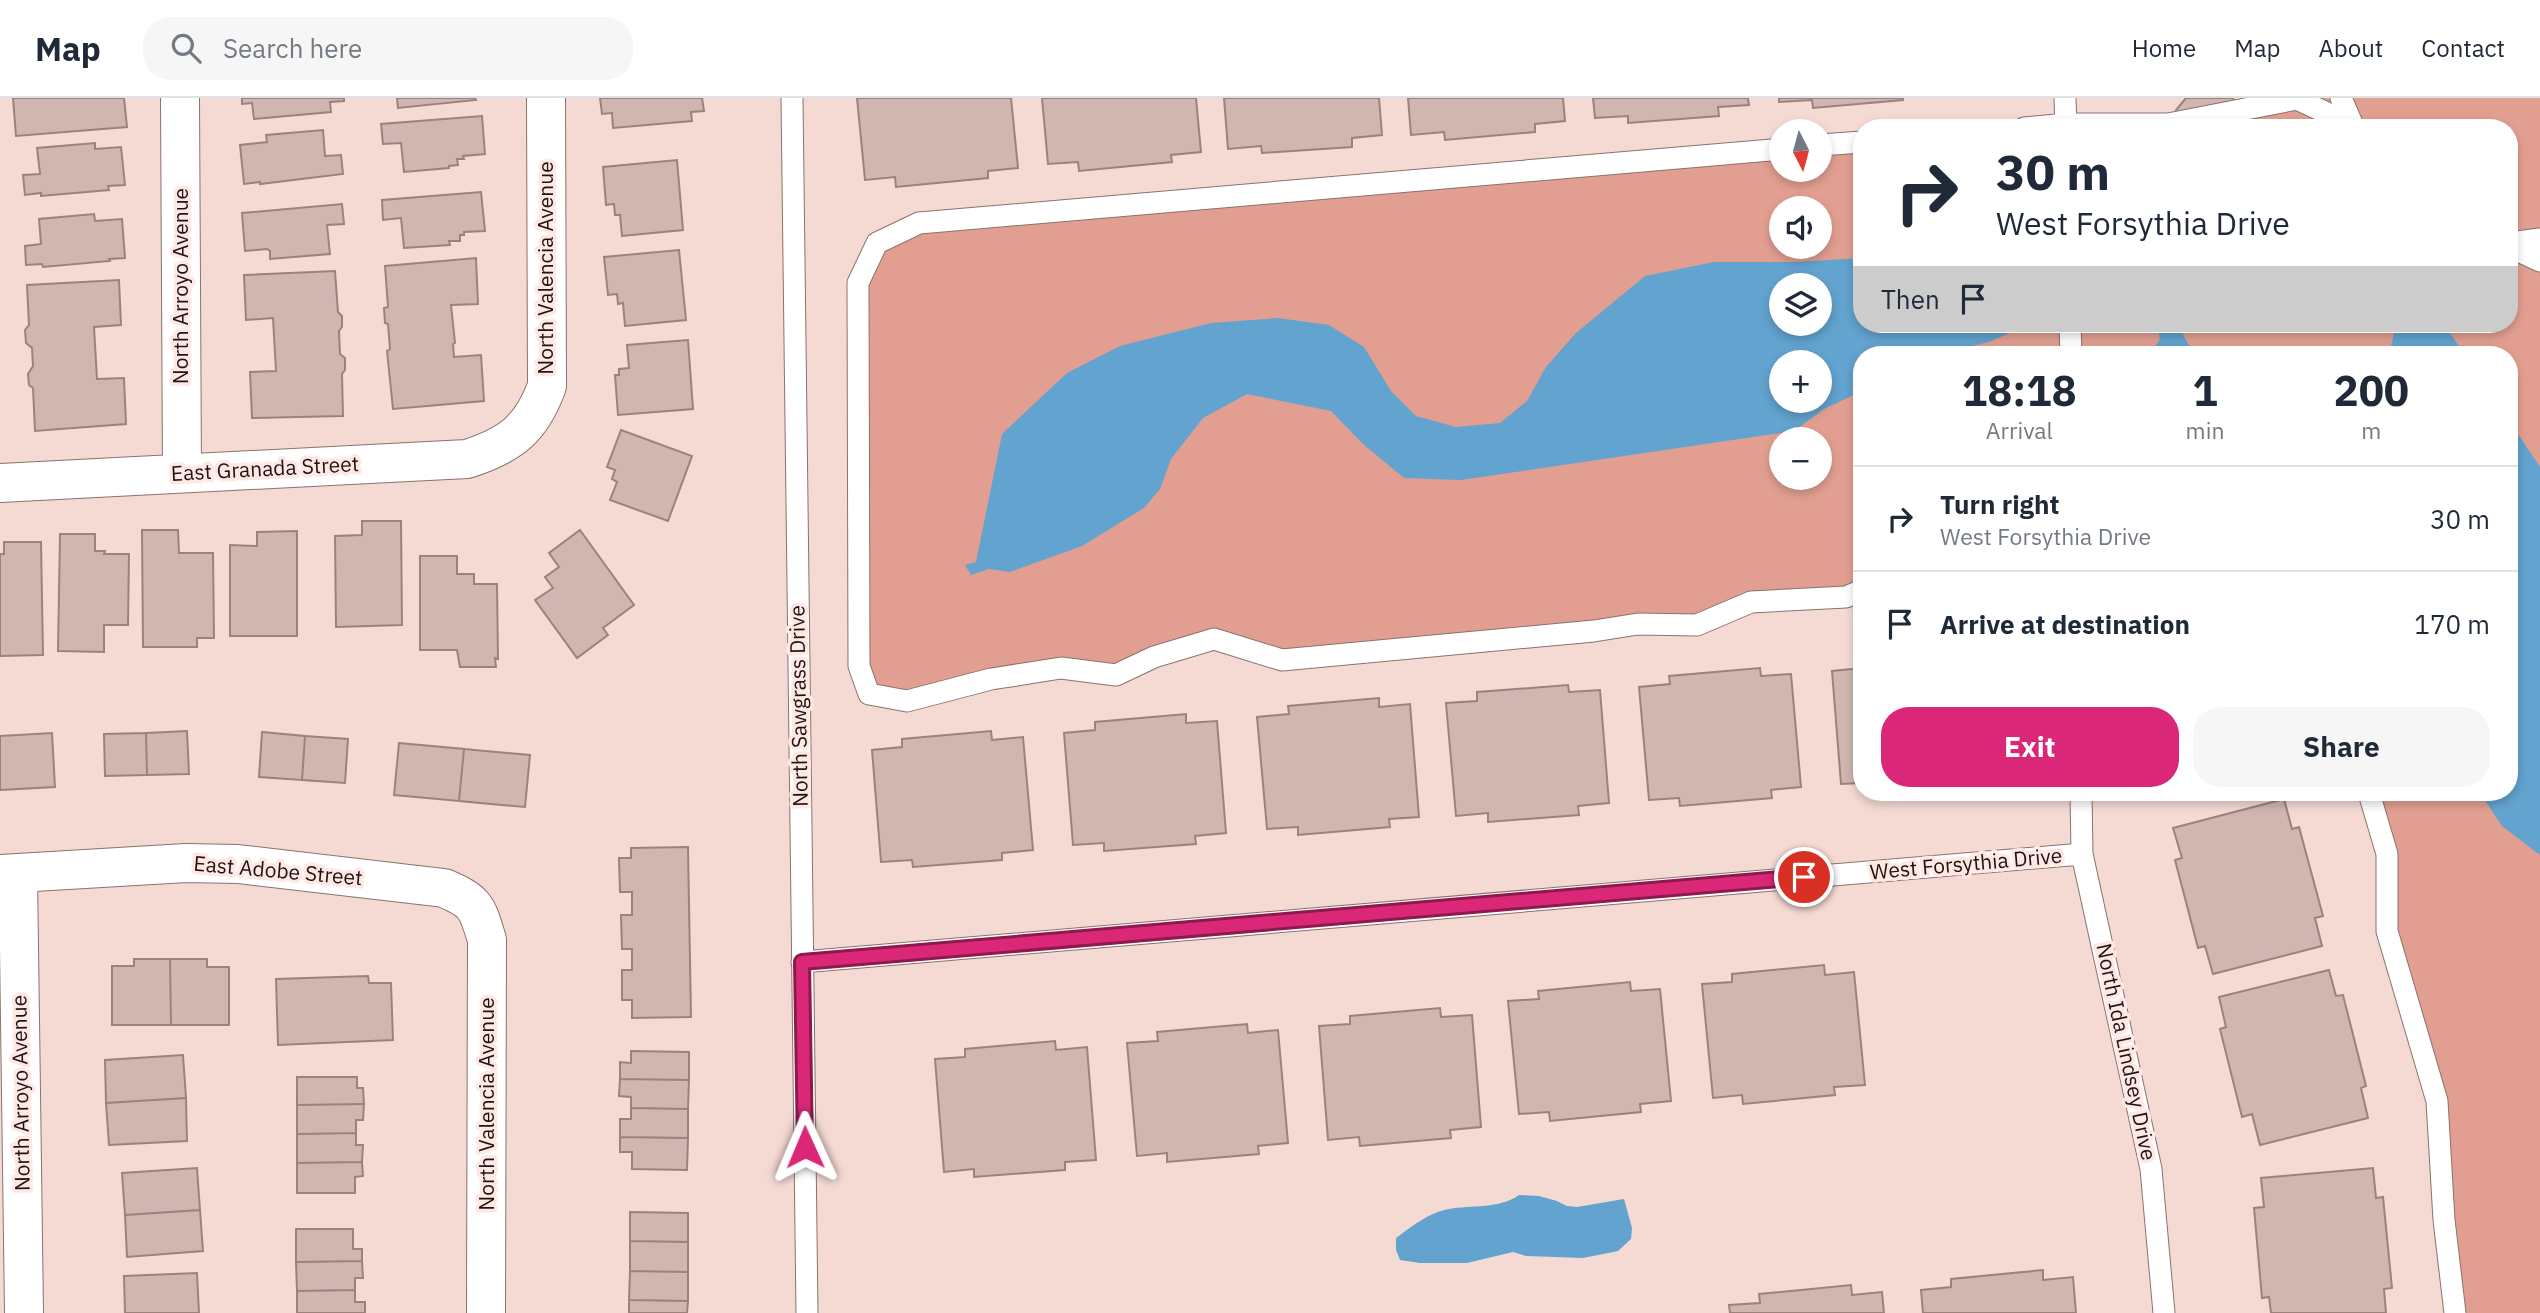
<!DOCTYPE html>
<meta charset="utf-8">
<style>
:root{--surface:#fff;--page:#f6f6f7;--text:#1f2937;--muted:#747a83;--line:#e0e1e3;--accent:#db2777}
body{margin:0;font-family:"IBM Plex Sans",sans-serif;background:var(--page);color:var(--text);height:100vh;display:flex;flex-direction:column;font-size:26px;white-space:nowrap}
*{box-sizing:border-box;margin:0}
p{font-size:23px;color:var(--muted)}
.icon{flex:none;width:38px;height:38px;fill:none;stroke:currentColor;stroke-width:2;stroke-linecap:round;stroke-linejoin:round}
.map{position:relative;flex:1;overflow:hidden}
.drawer{position:absolute;left:1853px;top:248px;width:665px;height:455px;display:flex;flex-direction:column;background:var(--surface);border-radius:28px;box-shadow:0 4px 10px #0003}
.drawer>*{flex:none}
.banner{position:absolute;left:1853px;top:21px;width:665px;height:214px;border-radius:28px;box-shadow:0 4px 10px #0003;background:#fff;color:var(--text);overflow:hidden}
.needle{width:46px;rotate:174deg}
.controls{position:absolute;left:1769px;top:21px;display:grid;gap:14px}
.controls a{display:grid;place-items:center;width:63px;height:63px;border-radius:50%;background:var(--surface);box-shadow:0 4px 10px #0003;font-size:35px}
.pin{position:absolute;display:grid;place-items:center;width:60px;height:60px;color:#fff;margin:-30px;border:4px solid #fff;border-radius:50%;box-shadow:0 2px 7px #0007}
.me{position:absolute;width:77px;margin:-38px;rotate:359deg;stroke-linejoin:round;filter:drop-shadow(0 0 5px #0008)}
.turn{display:flex;align-items:center;gap:24px;height:147px;padding:0 28px;font-size:32px}
.turn .icon{width:91px;height:91px;stroke-width:2.5}
.turn b{display:block;font-size:49px;line-height:60px}
.then{display:flex;align-items:center;height:66px;padding:0 28px;background:#0003;gap:14px;font-size:26px}
.eta{display:flex;justify-content:space-evenly;align-items:center;height:119px;text-align:center}
.eta b{font-size:42px;font-weight:800;line-height:49px}
.cta{display:flex;gap:14px;margin-top:auto;padding:14px 28px}
.cta a{flex:1;height:80px;border-radius:28px;background:var(--accent);color:#fff;font-size:28px;font-weight:800;line-height:80px;text-align:center}
.cta a+a{background:var(--page);color:var(--text)}
ul{padding:0;list-style:none}
li{display:flex;align-items:center;gap:21px;height:105px;padding:0 28px;border-top:2px solid var(--line)}
li div{flex:1}
li b{display:block;font-size:26px}
li em{font-style:normal}
header{display:flex;align-items:center;gap:42px;box-sizing:border-box;height:98px;padding:0 35px;background:var(--surface);border-bottom:2px solid var(--line)}
header strong{font-size:33px}
nav{display:flex;gap:38px;margin-inline-start:auto;font-size:24px}
.search{width:490px;height:63px;background:var(--page);display:flex;align-items:center;gap:18px;box-sizing:border-box;padding:0 24px;border-radius:28px;color:var(--muted);font-size:26px}
.map>svg:first-child{display:block}
.green{fill:#e29f91;fill-rule:evenodd}
.water{fill:#62a3cf;fill-rule:evenodd}
.building{fill:#d0b5b0;stroke:#9b827d;stroke-width:2}
.lines{fill:none;stroke-linecap:round;stroke-linejoin:round}
.service-casing{stroke:#8a726d;stroke-width:23}
.minor-casing{stroke:#8a726d;stroke-width:40}
.service{stroke:#fff;stroke-width:21}
.minor{stroke:#fff;stroke-width:38}
.route-casing{stroke:#8e194d;stroke-width:18}
.route{stroke:#db2777;stroke-width:12}
.labels{text-anchor:middle;stroke-width:7;stroke-linejoin:round;paint-order:stroke}
.street-label{font-size:21px;fill:#1e1513;stroke:#ffe8e4}
</style>
<header>
<strong>Map</strong>
<div class="search"><svg class="icon" aria-label="search" viewBox="0 0 24 24"><circle cx="10" cy="10" r="6"/><path d="M15 15l6 6"/></svg>Search here</div>
<nav><a>Home</a><a>Map</a><a>About</a><a>Contact</a></nav>
</header>
<div class="map">
<svg width="2540" height="1215" viewBox="0 0 2540 1215">
<rect width="100%" height="100%" fill="#f5dad4"/>
<path class="green" d="M2300,0H2540V1215H2455L2437,1003L2387,833L2369,695H2510V257H1862V492L1751,504L1697,527L1282,562L1214,541L1116,577L1061,570L907,603L869,596L858,185L877,145L919,125L1781,57L1782,72H1820V54L1862,51V226H2510V30H2125ZM1782,110H1820V149H1782ZM1782,187H1820V226H1782ZM1782,264H1820V303H1782ZM1782,341H1820V380H1782Z"/>
<path class="water" d="M1862,160V226H2027L2026,228L1989,244L1942,255L1862,257V293L1824,311L1794,333L1461,382L1404,380L1363,346L1331,313L1247,296L1203,320L1171,361L1160,391L1144,410L1082,448L1010,474L989,471L971,477L965,467L976,464L1002,336L1067,275L1120,248L1211,225L1278,220L1329,227L1364,249L1391,293L1416,318L1456,329L1500,325L1527,303L1546,269L1576,235L1645,178L1714,164H1794ZM1782,187H1820V226H1782ZM1782,264H1820V303H1782Z
M2156,226H2178L2188,246L2198,257H2120L2121,251L2153,252L2160,241Z
M2396,226H2444L2465,257H2389Z
M2510,324L2540,369V757L2502,728L2480,695H2510Z
M1519,1097L1539,1098L1557,1103L1567,1108L1577,1109L1624,1101L1632,1130L1631,1141L1618,1153L1583,1160L1526,1158L1513,1154L1467,1165H1420L1400,1162L1396,1152V1140C1411,1129 1430,1114 1449,1111C1472,1107 1499,1111 1519,1097Z"/>
<path class="building" d="M13,0H124L127,29L16,38Z
M242,0H344V3L330,4L331,14L254,21L252,5L242,6Z
M397,0H475L476,2L398,10Z
M600,0H702L704,13L691,14L692,23L613,30L612,15L602,16Z
M857,0H1011L1018,70L988,73V80L896,89L895,79L865,82Z
M1042,0H1196L1201,54L1171,57L1172,64L1079,73L1078,64L1048,66Z
M1224,0H1379L1382,37L1352,40V49L1262,55L1261,48L1228,51Z
M1408,0H1563L1565,23L1535,26V34L1445,42L1444,34L1411,37Z
M1593,0H1748L1749,7L1718,9L1719,18L1628,25V18L1595,20Z
M1779,0H1903V2L1813,10L1812,2L1779,4Z
M2186,0H2232L2240,7L2242,30H2178L2176,12Z
M482,18L485,56L463,58L464,61H457L458,67L449,68V70L404,74L401,45L383,46L381,26Z
M323,32L325,58L341,57L343,76L260,86V84L244,86L240,47L267,44L266,37Z
M95,45V51L121,49L125,87L108,88L109,92L41,98V95L25,97L23,77L40,76L37,50Z
M677,62L683,132L622,138L620,117H615L614,106L606,107L603,69Z
M481,94L485,133L464,134V137H460V143H449L450,147L404,150L401,120L383,122L382,102Z
M342,106L344,126L327,127L330,156L270,161V153L267,151L245,153L242,115Z
M94,116L95,123L122,121L125,160L109,161L110,163L43,169L42,166L26,167L25,148L41,146L39,121Z
M679,152L686,222L625,228L623,205L618,206L617,196L608,197L604,159Z
M476,160L478,206L451,207L455,245L453,246L454,259L481,257L484,303L393,311L387,253L390,251L388,226L385,225L384,210L388,209L385,168Z
M335,173L338,214L342,218V229L339,233L340,256L345,260V272L342,276L343,318L252,320L250,274L276,273L273,220L246,222L244,177Z
M119,182L121,227L94,229L97,281L124,280L126,326L35,333L33,290L29,287L28,276L33,268L32,250L26,245L25,232L29,227L27,187Z
M688,242L693,311L618,317L615,277H619V271L629,270L627,247Z
M621,332L692,358L668,423L610,402L617,384L612,381L615,372L607,369Z
M362,423H401L402,527L336,529L335,438L362,437Z
M142,432H178L179,455H213L214,540H197V549H143Z
M580,432L634,507L603,530L608,537L577,560L535,502L553,490L545,479L559,469L549,455Z
M297,433V538H230V447L257,448V434Z
M60,436H95V453H105L104,456H129L128,527H104V554L58,553Z
M4,444H41L43,557L0,558V456H4Z
M420,458H457V476H474V486H497L498,561L495,560L496,569H460L457,552H420Z
M1760,570L1761,578L1791,576L1801,689L1771,692L1772,700L1680,708L1679,700L1649,702L1639,589L1670,586L1669,578Z
M1862,570V685L1841,686L1832,573Z
M1568,587L1569,594L1600,592L1609,705L1578,708L1579,717L1488,724V715L1456,718L1446,605L1477,603V594Z
M1379,600V609L1410,606L1419,719L1389,721L1390,729L1298,737V729L1267,731L1257,619L1289,616L1288,608Z
M1186,616V625L1217,623L1226,735L1195,738L1196,746L1104,753V745L1073,747L1064,635L1095,632V624Z
M187,633L189,676L147,677L146,635Z
M991,633L992,642L1023,639L1033,752L1002,755V762L913,769L912,762L881,764L872,652L902,649V641Z
M262,634L305,638L302,682L259,679Z
M52,635L55,689L0,692V638Z
M146,635L147,677L105,678L104,636Z
M305,638L348,641L345,685L302,682Z
M399,645L464,651L459,703L394,697Z
M464,651L530,657L525,709L459,703Z
M2284,701L2292,731L2299,729L2323,818L2315,820L2322,848L2213,876L2205,848L2198,850L2175,762L2182,760L2173,730Z
M688,749L691,919L632,920V902H622V872H632V851H622L621,817H632V794H620L619,760H631V750Z
M134,861H170L171,927H112V868H134Z
M170,861H207V869H229V927H171Z
M1824,867L1825,877L1854,874L1865,987L1834,989L1835,997L1743,1006L1742,997L1713,1000L1702,886L1732,884V876Z
M2329,872L2336,898L2343,897L2366,988L2361,990L2368,1020L2260,1047L2252,1016L2242,1019L2220,931L2226,929L2219,899Z
M368,878L369,885H391L393,942L278,947L276,881Z
M1630,884L1631,893L1660,891L1671,1003L1640,1006L1641,1014L1550,1023L1549,1014L1519,1016L1508,903L1539,901L1538,893Z
M1440,910L1441,919L1472,917L1481,1029L1450,1032L1451,1040L1360,1048L1359,1039L1328,1042L1319,928L1350,926V918Z
M1247,926L1248,935L1278,932L1288,1045L1258,1048L1259,1056L1167,1064V1055L1137,1058L1127,945L1158,943L1157,934Z
M1055,943L1056,952L1087,949L1096,1062L1065,1064V1072L974,1079V1071L944,1074L935,961L965,959V951Z
M631,953L689,954V982L620,981V964L631,965Z
M183,957L186,1000L106,1005L105,962Z
M297,979H357V990H363L364,1006L297,1007Z
M620,981L689,982L688,1011L631,1010V999L619,998Z
M186,1000L187,1043L109,1047L106,1005Z
M364,1006L363,1022H356V1035L297,1036V1007Z
M631,1010L688,1011V1040L620,1039V1021H631Z
M356,1035V1047H363L362,1064L297,1065V1036Z
M620,1039L688,1040L687,1072L632,1071V1054H620Z
M362,1064L363,1078L355,1079V1095H297V1065Z
M197,1070L200,1112L125,1117L122,1075Z
M2373,1070L2376,1100L2383,1099L2392,1190L2384,1191L2386,1215H2271L2269,1199L2262,1200L2254,1110L2264,1109L2261,1080Z
M200,1112L203,1153L127,1159L125,1117Z
M630,1114L688,1115V1144L630,1143Z
M296,1131H353V1151H362V1163L296,1164Z
M630,1143L688,1144V1174L630,1173Z
M362,1163L363,1180H355V1192L297,1193L296,1164Z
M2043,1172V1182L2073,1179L2076,1215H1923L1921,1192L1951,1189V1181Z
M630,1173L688,1174V1203L629,1202Z
M197,1175L199,1215H125L124,1178Z
M1851,1187L1852,1197L1882,1194L1884,1215H1730L1729,1207L1760,1205L1759,1196Z
M355,1192V1204H365V1215H297V1193Z
M629,1202L688,1203L687,1215H629Z"/>
<g class="lines">
<defs>
<path id="service" d="M792,0L807,1215
M2065,0L2066,30
M2341,0L2354,30
M2024,30L2066,26H2168L2297,1L2333,18L2348,30
M1820,47L1862,44
M1782,51L919,125L877,145L858,185L859,568L869,596L907,603L991,581L1061,570L1116,577L1154,559L1214,541L1282,562L1594,533L1638,526L1697,527L1751,504L1846,499L1862,492
M2510,145L2540,141
M2510,149L2540,163
M2070,226L2071,257
M2081,695L2082,756L2151,1071L2164,1215
M2369,695L2387,756V833L2437,1003L2444,1122L2455,1215
M802,864L2082,756"/>
<path id="minor" d="M180,0L182,375
M0,385L467,361C510,347 531,332 547,288L546,0
M18,775L24,1215
M0,776L186,765L238,766L444,790C477,804 477,809 487,842L486,1215"/>
</defs>
<use href="#service" class="service-casing"/>
<use href="#minor" class="minor-casing"/>
<use href="#service" class="service"/>
<use href="#minor" class="minor"/>
</g>
<g class="lines">
<defs>
<path id="route" d="M805,1049L802,864L1804,779"/>
</defs>
<use href="#route" class="route-casing"/>
<use href="#route" class="route"/>
</g>
<g class="labels">
<g class="street-label">
<text transform="translate(546 170) rotate(-90)" y="7">North Valencia Avenue</text>
<text transform="translate(181 188) rotate(-90)" y="7">North Arroyo Avenue</text>
<text transform="translate(265 371) rotate(-3)" y="7">East Granada Street</text>
<text transform="translate(799 608) rotate(-91)" y="7">North Sawgrass Drive</text>
<text transform="translate(1966 766) rotate(-5)" y="7">West Forsythia Drive</text>
<text transform="translate(278 773) rotate(5)" y="7">East Adobe Street</text>
<text transform="translate(2126 954) rotate(78)" y="7">North Ida Lindsey Drive</text>
<text transform="translate(21 995) rotate(-91)" y="7">North Arroyo Avenue</text>
<text transform="translate(487 1006) rotate(-90)" y="7">North Valencia Avenue</text>
</g>
</g>
</svg>
<div class="controls">
<a><svg class="needle" viewBox="-14 -14 28 28"><path d="M0-13l5 13h-10z" fill="#e53935"/><path d="M0 13l5-13h-10z" fill="#747a83"/></svg></a>
<a><svg class="icon" aria-label="sound" viewBox="0 0 24 24"><path d="M4 9h4l5-4v14l-5-4H4zM17 9q2 3 0 6"/></svg></a>
<a><svg class="icon" aria-label="layers" viewBox="0 0 24 24"><path d="M12 4l9 5-9 5-9-5zM3 14l9 5 9-5"/></svg></a>
<a>+</a>
<a>−</a>
</div>
<div class="pin" style="left:1804px;top:779px;background:#d93025"><svg class="icon" aria-label="arrive" viewBox="0 0 24 24"><path d="M6 21V4h12l-3 4 3 4H6"/></svg></div>
<svg class="me" style="left:805px;top:1049px" viewBox="-20 -20 40 40"><path d="M0-17L14 15 0 8-14 15z" fill="#db2777" stroke="#fff" stroke-width="4"/></svg>
<div class="banner">
<div class="turn"><svg class="icon" aria-label="right" viewBox="0 0 24 24"><path d="M7 20v-9h11M14 6l5 5-5 5"/></svg><div><b>30 m</b>West Forsythia Drive</div></div>
<div class="then">Then<svg class="icon" aria-label="arrive" viewBox="0 0 24 24"><path d="M6 21V4h12l-3 4 3 4H6"/></svg></div>
</div>
<section class="drawer">
<div class="eta">
<div><b>18:18</b><p>Arrival</p></div>
<div><b>1</b><p>min</p></div>
<div><b>200</b><p>m</p></div>
</div>
<ul>
<li><svg class="icon" aria-label="right" viewBox="0 0 24 24"><path d="M7 20v-9h11M14 6l5 5-5 5"/></svg><div><b>Turn right</b><p>West Forsythia Drive</p></div><em>30 m</em></li>
<li><svg class="icon" aria-label="arrive" viewBox="0 0 24 24"><path d="M6 21V4h12l-3 4 3 4H6"/></svg><div><b>Arrive at destination</b></div><em>170 m</em></li>
</ul>
<div class="cta"><a>Exit</a><a>Share</a></div>
</section>
</div>
